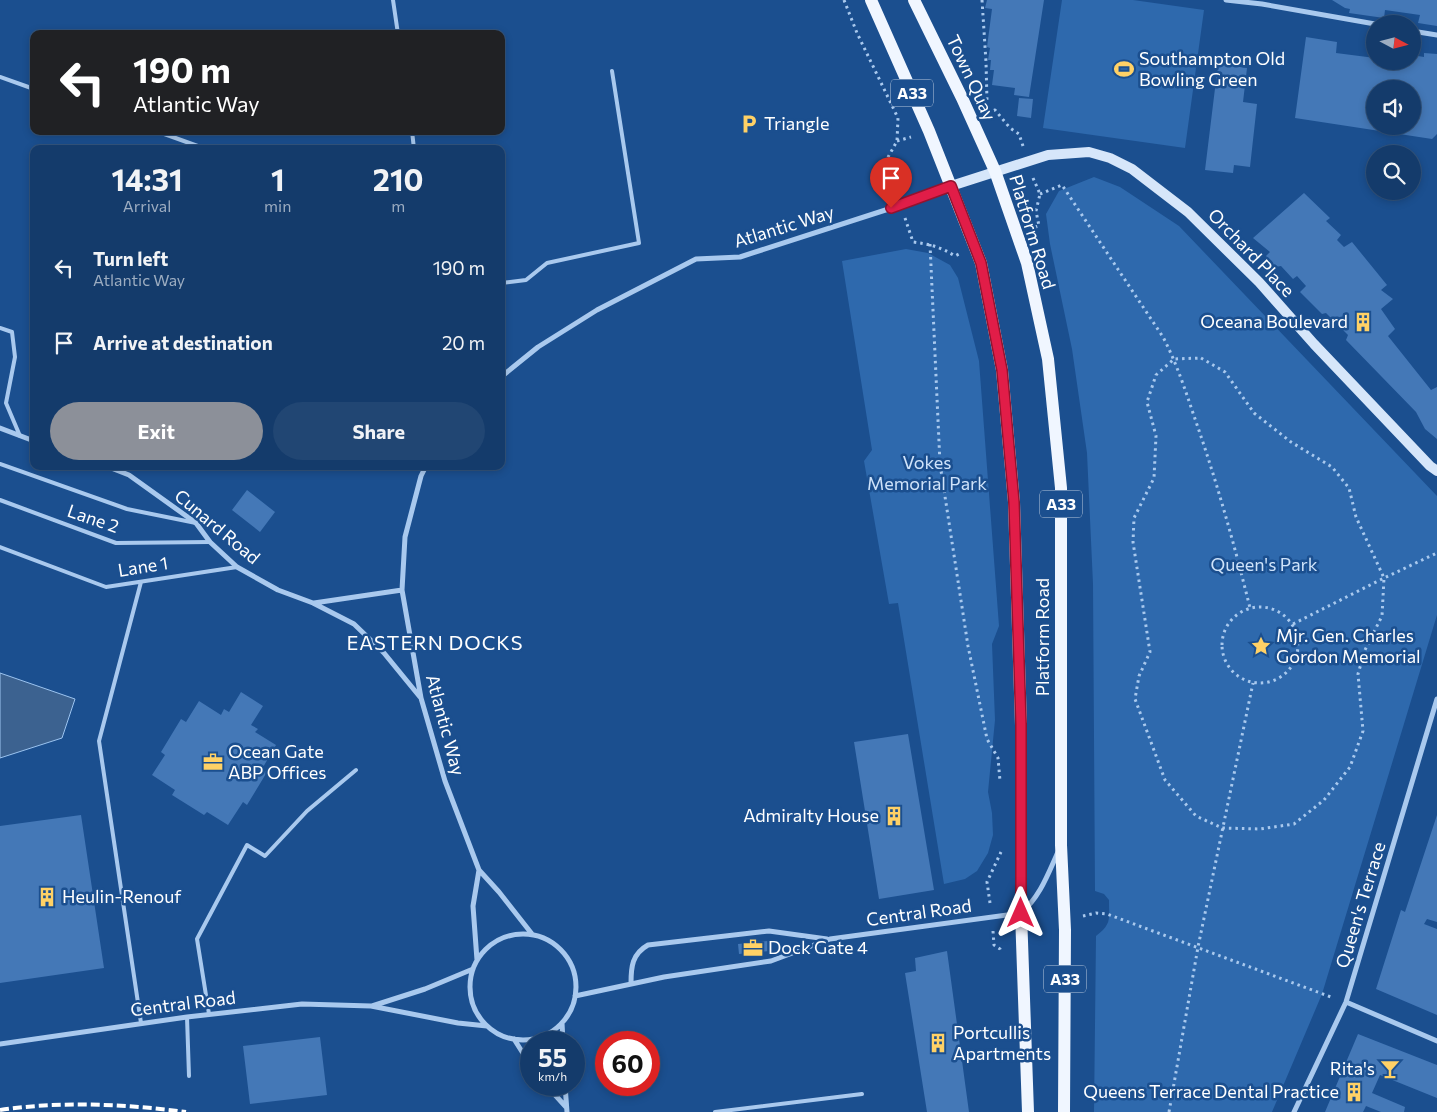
<!DOCTYPE html>
<style>
:root{--surface:#143b6b;--page:#214673;--text:#f1f3f6;--muted:#9dadc1;--line:#33557e;--accent:#8c9099}
body{margin:0;font-family:Commissioner,sans-serif;background:var(--page);color:var(--text);height:100vh;display:flex;flex-direction:column;font-size:19px;white-space:nowrap}
*{box-sizing:border-box;margin:0}
p{font-size:16px;color:var(--muted)}
.icon{flex:none;width:28px;height:28px;fill:none;stroke:currentColor;stroke-width:2;stroke-linecap:round;stroke-linejoin:round}
.map{position:relative;flex:1;overflow:hidden}
.side{position:absolute;left:30px;top:145px;width:475px;height:325px;display:flex;flex-direction:column;background:var(--surface);border-radius:10px;box-shadow:0 2px 8px #0003,0 0 0 1px var(--line)}
.side>*{flex:none}
.guide{position:absolute;left:30px;top:30px;width:475px;height:105px;border-radius:10px;box-shadow:0 2px 8px #0003,0 0 0 1px var(--line);background:#202124;color:#fff;overflow:hidden}
.needle{width:32px;rotate:97deg}
.tools{position:absolute;left:1366px;top:15px;display:grid;gap:10px}
.tools a{display:grid;place-items:center;width:55px;height:55px;border-radius:50%;background:var(--surface);box-shadow:0 2px 8px #0003,0 0 0 1px var(--line);font-size:25px}
.speed{position:absolute;left:520px;top:1031px;display:flex;gap:10px;font-size:25px;font-weight:700;text-align:center}
.speed>*{display:grid;place-content:center;width:65px;height:65px;border-radius:50%;background:var(--surface);box-shadow:0 2px 8px #0003,0 0 0 1px var(--line);line-height:1}
.speed small{font-size:12px;font-weight:400}
.speed .limit{border:8px solid #d22;background:#fff;color:#111}
.pin{position:absolute;display:grid;place-items:center;width:42px;height:42px;color:#fff;margin:-51px -21px;border-radius:50% 50% 50% 0;rotate:-45deg;box-shadow:0 0 5px #0007}
.pin .icon{rotate:45deg}
.me{position:absolute;width:55px;margin:-28px;rotate:0deg;stroke-linejoin:round;filter:drop-shadow(0 0 4px #0008)}
.turn{display:flex;align-items:center;gap:18px;height:105px;padding:0 20px;font-size:22px}
.turn .icon{width:65px;height:65px;stroke-width:2.5}
.turn b{display:block;font-size:35px;line-height:42px}
.eta{display:flex;justify-content:space-evenly;align-items:center;height:85px;text-align:center}
.eta b{font-size:30px;font-weight:700;line-height:35px}
.primary-button{display:flex;gap:10px;margin-top:auto;padding:10px 20px}
.primary-button a{flex:1;height:58px;border-radius:30px;background:var(--accent);color:#fff;font-size:20px;font-weight:700;line-height:58px;text-align:center}
.primary-button a+a{background:var(--page);color:var(--text)}
ul{padding:0;list-style:none}
li{display:flex;align-items:center;gap:15px;height:75px;padding:0 20px}
li div{flex:1}
li b{display:block;font-size:19px}
li em{font-style:normal}
.map>svg:first-child{display:block}
.green{fill:#2e69ad}
.water{fill:#3c6290;stroke:#9cc4f0}
.building{fill:#4478b7;fill-rule:evenodd}
.lines{fill:none;stroke-linecap:round;stroke-linejoin:round}
.path{stroke:#a9c9ee;stroke-width:3;stroke-dasharray:2.5 4;stroke-linecap:butt}
.lane{stroke:#a9c9ee;stroke-width:4}
.street{stroke:#a9c9ee;stroke-width:5}
.secondary{stroke:#d6e6fa;stroke-width:10}
.primary{stroke:#f0f6ff;stroke-width:12}
.rail{stroke:#fff;stroke-width:4;stroke-dasharray:9 4;stroke-linecap:butt}
.route-casing{stroke:#92132f;stroke-width:12}
.route{stroke:#e11d48;stroke-width:9}
.labels{text-anchor:middle;stroke-width:5;stroke-linejoin:round;paint-order:stroke}
.shield{fill:#1b4f8f;stroke:#bbcadd;stroke-width:1}
.shield-label{font-size:16px;font-weight:bold;fill:#fff}
.poi-label{font-size:18px;fill:#fff;stroke:#1b4f8f;text-anchor:start}
.street-label{font-size:18px;fill:#fff;stroke:#1b4f8f}
.park-label{font-size:18px;fill:#cfe3fa;stroke:#1b4f8f}
.quarter-label{font-size:20px;letter-spacing:1px;fill:#fff;stroke:#1b4f8f}
</style>
<div class="map">
<svg width="1437" height="1112" viewBox="0 0 1437 1112">
<rect width="100%" height="100%" fill="#1b4f8f"/>
<path class="green" d="M1062,0H1133L1204,10L1185,148L1043,128Z
M1094,177L1120,187L1179,226L1437,496V615L1322,994L1272,1112H1094L1096,936C1112,924 1109,919 1109,900L1104,894L1095,891L1093,584L1087,453L1072,349L1050,244L1046,214L1059,191Z
M906,249L928,253L950,265L958,278L979,361L999,626L992,644L995,720L988,792L992,813L993,835L988,853L977,871L965,879L944,884L898,603L889,604L864,461L872,450L842,261Z"/>
<path class="water" d="M0,673L75,699L62,738L0,758Z"/>
<path class="building" d="M987,0H1044L1029,97L1014,95L1015,88L992,85L994,70H990L991,60H988L990,48L987,47L992,9L985,8Z
M1332,0H1437V26L1418,23L1420,15L1385,10L1384,18L1349,13L1350,9L1345,8Z
M1306,37L1337,42L1336,53L1375,58V61H1412V55L1424,57V53L1437,54V134L1432,139L1295,118ZM1375,89H1412V126H1375Z
M1218,64L1247,68L1243,102L1257,104L1250,167L1234,165L1233,173L1205,170Z
M1019,98L1033,99L1031,118L1017,116Z
M1304,193L1330,218L1326,221L1341,235L1337,240L1344,247L1352,242L1387,285L1381,290L1393,299L1381,309L1395,329L1388,336L1431,390L1437,387V439L1425,429L1416,412L1346,340L1348,335L1326,313L1322,314L1300,292L1306,286L1297,276L1293,279L1281,266L1275,267L1266,256L1270,252L1253,238Z
M247,490L275,512L260,532L232,510Z
M241,692L263,706L251,725L258,729L255,732L276,745L262,769L267,772L247,805L243,802L228,825L207,812L204,815L172,795L175,790L152,775L165,755L161,752L181,719L186,722L199,701L221,715L224,709L229,712Z
M908,734L934,890L879,899L854,742Z
M81,815L104,968L0,983V826Z
M1437,815V922L1427,919L1424,924L1437,929V1015L1376,989L1401,910L1405,912Z
M768,941L769,951L739,954L738,944Z
M947,951L969,1112H927L905,973L916,971L915,958Z
M1358,1034L1437,1065V1098L1380,1075L1372,1093L1405,1107L1404,1112H1381L1366,1106L1363,1112H1325Z
M320,1037L327,1095L250,1104L243,1046Z"/>
<g class="lines">
<path class="path" d="M844,0L857,33L898,118L897,141L887,159L897,191
M982,0L986,62L987,101
M988,113L995,110L1010,128L1019,134L1023,146
M897,141L911,137
M1033,178L1040,194L1036,211L1039,226L1035,227
M1040,194L1062,185L1163,337C1176,362 1185,389 1194,416C1216,479 1234,543 1250,608
M905,218L913,242C929,244 941,247 955,256L959,254
M930,244L940,464L968,646L987,739L998,758L1000,781
M1201,358L1225,372L1254,413L1291,442L1332,467L1349,488L1356,517L1384,578L1382,616L1365,650L1358,674L1363,731L1350,767L1324,800L1294,824L1260,829L1222,828L1196,816L1165,780L1135,699L1139,676L1150,652L1133,542L1134,518L1154,478L1156,436L1147,402L1156,375L1174,359Z
M1222 645a38 38 0 1 1 76 0a38 38 0 1 1-76 0Z
M1293,624L1384,578L1437,553
M990,903L987,882L1001,852
M1083,916L1096,913L1107,914L1331,997
M993,931L994,945L1000,949L1002,953
M1169,1112L1198,947L1253,683"/>
<path class="lane" d="M393,0L398,34
M0,77L34,89
M156,131L206,149
M412,131L414,149
M501,283L526,280L547,263L639,243L612,71
M0,328L12,332L15,357L6,403L20,436
M0,464L127,509L196,523
M0,500L116,543L210,542
M0,547L106,587L237,567
M209,1014L197,939L247,845L265,856L307,811L356,770
M187,1017L189,1076
M141,1023L99,741L141,582
M715,1112L862,1094"/>
<path class="street" d="M1226,0L1262,4L1375,24
M1412,31L1437,35
M501,377L538,347L597,310L696,259L740,257L901,205L951,186
M0,428L34,441
M106,466L129,475L196,523L210,542L237,567L278,590L313,603L354,624L384,653L420,697
M426,466L421,476L405,537L402,590L421,698L445,781L479,870L499,892L532,934
M314,603L402,590
M470 987a53 53 0 1 1 106 0a53 53 0 1 1-106 0Z
M477,960L473,906L479,870
M631,983C631,967 632,954 648,945L769,931L827,939
M575,996L664,977L771,961L830,939L1021,913C1040,897 1048,874 1058,852
M1346,1002L1437,1041
M372,1006L425,989L473,969
M562,1023L563,1042
M514,1039L531,1066
M0,1044L187,1017L302,1004L371,1006L458,1023L487,1026
M546,1085L566,1107
M565,1085L567,1112
M1294,1112L1346,1002L1437,699"/>
<path class="secondary" d="M951,186L1048,155L1089,152L1110,158L1132,169L1188,212L1259,282L1314,344L1430,466L1437,471"/>
<path class="primary" d="M871,0L929,131L981,263L1002,370L1014,502L1021,725V913L1028,1112
M914,0L962,98L995,171L1027,263L1048,359L1061,488V845L1065,930L1064,1112"/>
<path class="rail" d="M0,1110C61,1101 125,1104 186,1112"/>
</g>
<g class="lines">
<defs>
<path id="route" d="M891,208L951,186L981,263L1002,370L1014,502L1021,724V913"/>
</defs>
<use href="#route" class="route-casing"/>
<use href="#route" class="route"/>
</g>
<defs>
<symbol id="stadium-bare" viewBox="-9 -9 18 18"><path d="M0-5a6.5 5 0 1 0 0 10a6.5 5 0 1 0 0-10ZM-3.5-1.8h7v3.6h-7Z" fill="#ffd166" stroke="#1b4f8f" stroke-width="2.5" paint-order="stroke"/></symbol>
<symbol id="parking-bare" viewBox="-9 -9 18 18"><path d="M-3.5-5.5H1a3.5 3.5 0 0 1 0 7H-1V5.5H-3.5ZM-1-3.4V-.6H.8a1.4 1.4 0 0 0 0-2.8Z" fill="#ffd166" stroke="#1b4f8f" stroke-width="2.5" paint-order="stroke"/></symbol>
<symbol id="building-bare" viewBox="-9 -9 18 18"><path d="M-4-6H4V6H1V3H-1V6H-4ZM-2.5-4.3h1.7v1.8h-1.7ZM.8-4.3h1.7v1.8H.8ZM-2.5-1h1.7V.8h-1.7ZM.8-1h1.7V.8H.8Z" fill="#ffd166" stroke="#1b4f8f" stroke-width="2.5" paint-order="stroke"/></symbol>
<symbol id="sight-bare" viewBox="-9 -9 18 18"><path d="M0-6L1.8-2.2L6-1.7L2.9 1.2L3.7 5.4L0 3.3L-3.7 5.4L-2.9 1.2L-6-1.7L-1.8-2.2Z" fill="#ffd166" stroke="#1b4f8f" stroke-width="2.5" paint-order="stroke"/></symbol>
<symbol id="office-bare" viewBox="-9 -9 18 18"><path d="M-6-3h4V-5.5h4V-3h4V5H-6ZM-1-4.5V-3h2v-1.5ZM-6 0V1H6V0Z" fill="#ffd166" stroke="#1b4f8f" stroke-width="2.5" paint-order="stroke"/></symbol>
<symbol id="bar-bare" viewBox="-9 -9 18 18"><path d="M-6-5H6L.8 .8V4.5H3.5V6h-7V4.5H-.8V.8Z" fill="#ffd166" stroke="#1b4f8f" stroke-width="2.5" paint-order="stroke"/></symbol>
</defs>
<g fill-rule="evenodd">
<use href="#stadium-bare" x="1110" y="55" width="28" height="28"/>
<use href="#parking-bare" x="735" y="110" width="28" height="28"/>
<use href="#building-bare" x="1349" y="308" width="28" height="28"/>
<use href="#sight-bare" x="1247" y="632" width="28" height="28"/>
<use href="#office-bare" x="199" y="748" width="28" height="28"/>
<use href="#building-bare" x="880" y="802" width="28" height="28"/>
<use href="#building-bare" x="33" y="883" width="28" height="28"/>
<use href="#office-bare" x="739" y="934" width="28" height="28"/>
<use href="#building-bare" x="924" y="1029" width="28" height="28"/>
<use href="#bar-bare" x="1376" y="1055" width="28" height="28"/>
<use href="#building-bare" x="1340" y="1078" width="28" height="28"/>
</g>
<g class="labels">
<g class="shield">
<rect x="891" y="79.5" width="42" height="27" rx="4"/>
<rect x="1040" y="490.5" width="42" height="27" rx="4"/>
<rect x="1044" y="965.5" width="42" height="27" rx="4"/>
</g>
<g class="shield-label">
<text x="912" y="99">A33</text>
<text x="1061" y="510">A33</text>
<text x="1065" y="985">A33</text>
</g>
<g class="poi-label">
<text x="1139" y="65">Southampton Old<tspan x="1139" dy="21">Bowling Green</tspan></text>
<text x="764" y="130">Triangle</text>
<text x="1348" y="328" text-anchor="end">Oceana Boulevard</text>
<text x="1276" y="642">Mjr. Gen. Charles<tspan x="1276" dy="21">Gordon Memorial</tspan></text>
<text x="228" y="758">Ocean Gate<tspan x="228" dy="21">ABP Offices</tspan></text>
<text x="879" y="822" text-anchor="end">Admiralty House</text>
<text x="62" y="903">Heulin-Renouf</text>
<text x="768" y="954">Dock Gate 4</text>
<text x="953" y="1039">Portcullis<tspan x="953" dy="21">Apartments</tspan></text>
<text x="1375" y="1075" text-anchor="end">Rita's</text>
<text x="1339" y="1098" text-anchor="end">Queens Terrace Dental Practice</text>
</g>
<g class="street-label">
<text transform="translate(971 78) rotate(65)" y="6">Town Quay</text>
<text transform="translate(784 227) rotate(-17)" y="6">Atlantic Way</text>
<text transform="translate(1032 232) rotate(73)" y="6">Platform Road</text>
<text transform="translate(1251 253) rotate(46)" y="6">Orchard Place</text>
<text transform="translate(93 519) rotate(19)" y="6">Lane 2</text>
<text transform="translate(217 527) rotate(40)" y="6">Cunard Road</text>
<text transform="translate(143 567) rotate(-9)" y="6">Lane 1</text>
<text transform="translate(1043 637) rotate(-90)" y="6">Platform Road</text>
<text transform="translate(445 725) rotate(75)" y="6">Atlantic Way</text>
<text transform="translate(1361 905) rotate(-73)" y="6">Queen's Terrace</text>
<text transform="translate(919 913) rotate(-8)" y="6">Central Road</text>
<text transform="translate(183 1004) rotate(-7)" y="6">Central Road</text>
</g>
<g class="park-label">
<text x="927" y="469">Vokes<tspan x="927" dy="21">Memorial Park</tspan></text>
<text x="1264" y="571">Queen's Park</text>
</g>
<g class="quarter-label">
<text x="435" y="650">EASTERN DOCKS</text>
</g>
</g>
</svg>
<div class="tools">
<a><svg class="needle" viewBox="-14 -14 28 28"><path d="M0-13l5 13h-10z" fill="#e53935"/><path d="M0 13l5-13h-10z" fill="#9dadc1"/></svg></a>
<a><svg class="icon" aria-label="sound" viewBox="0 0 24 24"><path d="M4 9h4l5-4v14l-5-4H4zM17 9q2 3 0 6"/></svg></a>
<a><svg class="icon" aria-label="search" viewBox="0 0 24 24"><circle cx="10" cy="10" r="6"/><path d="M15 15l6 6"/></svg></a>
</div>
<div class="speed"><div>55<small>km/h</small></div><div class="limit">60</div></div>
<div class="pin" style="left:891px;top:208px;background:#d93025"><svg class="icon" aria-label="arrive" viewBox="0 0 24 24"><path d="M6 21V4h12l-3 4 3 4H6"/></svg></div>
<svg class="me" style="left:1021px;top:913px" viewBox="-20 -20 40 40"><path d="M0-17L14 15 0 8-14 15z" fill="#e11d48" stroke="#fff" stroke-width="4"/></svg>
<div class="guide">
<div class="turn"><svg class="icon" aria-label="left" viewBox="0 0 24 24"><path d="M17 20v-9H6M10 6l-5 5 5 5"/></svg><div><b>190 m</b>Atlantic Way</div></div>
</div>
<section class="side">
<div class="eta">
<div><b>14:31</b><p>Arrival</p></div>
<div><b>1</b><p>min</p></div>
<div><b>210</b><p>m</p></div>
</div>
<ul>
<li><svg class="icon" aria-label="left" viewBox="0 0 24 24"><path d="M17 20v-9H6M10 6l-5 5 5 5"/></svg><div><b>Turn left</b><p>Atlantic Way</p></div><em>190 m</em></li>
<li><svg class="icon" aria-label="arrive" viewBox="0 0 24 24"><path d="M6 21V4h12l-3 4 3 4H6"/></svg><div><b>Arrive at destination</b></div><em>20 m</em></li>
</ul>
<div class="primary-button"><a>Exit</a><a>Share</a></div>
</section>
</div>
